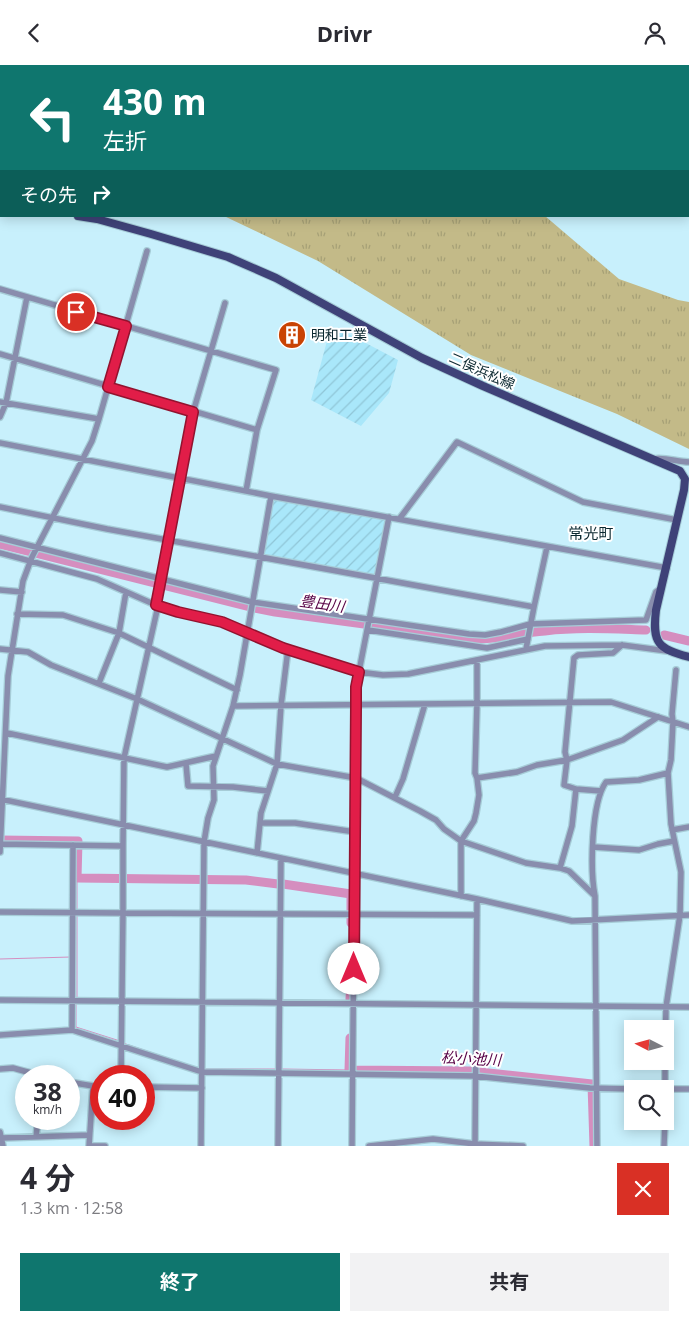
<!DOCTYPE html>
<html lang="ja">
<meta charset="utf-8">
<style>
:root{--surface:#fff;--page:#f2f2f3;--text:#2b2b33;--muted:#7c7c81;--accent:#0f766e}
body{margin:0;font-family:"Open Sans","Noto Sans JP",sans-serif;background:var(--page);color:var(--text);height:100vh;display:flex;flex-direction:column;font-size:19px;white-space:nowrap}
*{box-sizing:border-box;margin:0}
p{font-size:16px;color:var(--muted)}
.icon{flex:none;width:28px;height:28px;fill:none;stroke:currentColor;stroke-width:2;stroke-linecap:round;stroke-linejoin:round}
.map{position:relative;height:1081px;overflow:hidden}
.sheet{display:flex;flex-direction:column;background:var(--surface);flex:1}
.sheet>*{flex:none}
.banner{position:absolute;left:0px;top:0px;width:690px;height:152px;box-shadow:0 2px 12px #0003;background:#0f766e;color:#fff;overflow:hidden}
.needle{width:32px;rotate:276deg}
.controls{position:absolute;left:624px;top:955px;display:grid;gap:10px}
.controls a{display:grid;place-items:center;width:50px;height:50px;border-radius:0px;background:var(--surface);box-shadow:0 2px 12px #0003;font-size:25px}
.speed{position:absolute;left:15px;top:1000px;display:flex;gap:10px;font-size:25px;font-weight:700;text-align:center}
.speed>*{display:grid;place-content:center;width:65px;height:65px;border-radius:50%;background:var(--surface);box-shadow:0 2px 12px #0003;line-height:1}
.speed small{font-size:12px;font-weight:400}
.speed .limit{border:8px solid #d22;background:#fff;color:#111}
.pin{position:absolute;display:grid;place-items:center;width:42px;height:42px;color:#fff;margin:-21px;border:2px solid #fff;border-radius:50%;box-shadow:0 1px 5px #0007}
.me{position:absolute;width:55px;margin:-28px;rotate:0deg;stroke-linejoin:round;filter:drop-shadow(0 0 4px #0008)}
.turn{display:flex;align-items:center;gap:18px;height:105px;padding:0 20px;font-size:22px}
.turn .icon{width:65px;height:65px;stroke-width:2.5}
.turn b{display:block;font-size:35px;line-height:42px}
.then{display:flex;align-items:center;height:48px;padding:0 20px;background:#0003;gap:10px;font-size:19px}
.round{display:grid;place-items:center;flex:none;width:52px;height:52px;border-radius:0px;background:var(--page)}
.head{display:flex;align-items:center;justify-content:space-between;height:85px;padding:0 20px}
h1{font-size:30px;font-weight:700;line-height:38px}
.cta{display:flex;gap:10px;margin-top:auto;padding:10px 20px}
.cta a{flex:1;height:58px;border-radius:0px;background:var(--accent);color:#fff;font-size:20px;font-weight:700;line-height:58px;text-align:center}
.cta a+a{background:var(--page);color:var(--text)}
header{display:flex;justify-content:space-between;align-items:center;height:65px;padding:0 20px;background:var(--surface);font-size:22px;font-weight:700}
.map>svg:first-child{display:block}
.industrial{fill:url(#industrial-furrows)}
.grass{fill:url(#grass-tufts)}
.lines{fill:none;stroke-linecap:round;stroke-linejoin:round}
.stream{stroke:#d58ebf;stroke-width:1}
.river{stroke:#d58ebf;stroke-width:9}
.minor-casing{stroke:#a6ccd7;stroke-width:8}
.major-casing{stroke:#a6ccd7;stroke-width:10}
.minor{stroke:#898dad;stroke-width:5.5}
.major{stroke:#3f4278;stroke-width:8}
.route-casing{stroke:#92132f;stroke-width:12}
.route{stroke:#e11d48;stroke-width:9}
.labels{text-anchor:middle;stroke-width:4;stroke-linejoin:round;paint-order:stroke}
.poi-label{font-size:14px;fill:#0a272f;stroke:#fff;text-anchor:start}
.street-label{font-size:14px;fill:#0a272f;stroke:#fff}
.neighbourhood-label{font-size:15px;fill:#0a272f;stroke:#fff}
.water-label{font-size:15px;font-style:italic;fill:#560045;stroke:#fff}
</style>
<header><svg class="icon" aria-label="back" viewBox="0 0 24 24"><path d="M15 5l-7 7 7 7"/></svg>Drivr<svg class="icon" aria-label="person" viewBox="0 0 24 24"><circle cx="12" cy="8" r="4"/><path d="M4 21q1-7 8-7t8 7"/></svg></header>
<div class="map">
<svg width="689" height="1081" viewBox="0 0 689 1081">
<defs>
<pattern id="industrial-furrows" width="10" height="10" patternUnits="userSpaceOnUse" patternTransform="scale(1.25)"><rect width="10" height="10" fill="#a9e7fa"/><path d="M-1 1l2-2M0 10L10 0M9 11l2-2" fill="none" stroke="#90c6d7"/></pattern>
<pattern id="grass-tufts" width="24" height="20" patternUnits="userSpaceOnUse" patternTransform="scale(1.25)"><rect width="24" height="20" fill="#c3ba88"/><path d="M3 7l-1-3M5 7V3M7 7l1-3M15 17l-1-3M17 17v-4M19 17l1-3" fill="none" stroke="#a6a076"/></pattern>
</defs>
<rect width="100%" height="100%" fill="#c8f0fc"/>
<path class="industrial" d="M341,265L398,295L389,328L361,361L311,335L327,276Z
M273,433L385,454L374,509L264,489Z"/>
<path class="grass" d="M0,0H440L442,1H1V114Z
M224,151H545L619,214L678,235L689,237V384L617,349L471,290L318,196Z"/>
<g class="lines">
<path class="stream" d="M77,813V845
M0,894L71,892
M77,932V849
M76,939V962L120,976
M123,978L179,997
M204,1004H278
M282,1004L349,1005"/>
<path class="river" d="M0,479L250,542L275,547L468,573C498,576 516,568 545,566C579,562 612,564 646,565
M664,570L689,576
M0,775L78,776L77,813L246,815L278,819
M283,819L351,829V858
M350,934L351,918
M350,973L349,1005L470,1006L592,1019L594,1081"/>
<defs>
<path id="minor" d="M0,224L276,305L257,365L246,426
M0,289L257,365
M0,337L99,354
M0,352L6,338L27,232
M0,378L271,431L667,503
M653,394C666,392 677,397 689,397
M0,442L107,464L534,542L547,482
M400,453L457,377L583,437L677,455
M0,473L252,537L469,569L485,570L501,567L530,559L646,555L656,527L661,523
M0,488L97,514L158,541L222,557L283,583L359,607L383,610L408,609L545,581L622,580L667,586
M0,525L22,527
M156,540L194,344L225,238
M17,549L63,550L119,568L237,625
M368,565L487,583L528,574
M622,580L613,588L578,590L574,593L565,687L567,695L623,675L658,652
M0,584L28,587L51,600L137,634L277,699L356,713L420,746L436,755L444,764L461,776L526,798L560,803L569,806L595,831L597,1081
M526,584L534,542
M477,595V638L475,708L477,713
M99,618L119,568L126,527
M233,641L611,637L689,662
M7,668L167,702L216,691
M186,699L188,721L233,722L268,726
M395,732L403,714L425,639
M0,734L477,834L572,856L689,850
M260,758H295L355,767
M672,765L689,762
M0,779L123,781L124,693L158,541
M593,782L639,785L658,779L674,776
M0,787L8,611L23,516L32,492L92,376L99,354L147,186
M257,788L261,748L277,699L281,641L288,584
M560,803L572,761L576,724
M461,831V776L474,756L476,748L479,730L477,713L517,707L537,700L567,695L564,720L576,724L601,726
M595,831C590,805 591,738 606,717L639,715L668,708
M0,847L123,848V781
M0,935L689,942
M72,965L73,780
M0,970L72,965L202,1007L475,1011L590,1023L632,1024
M665,990L666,942L680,850L681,807L671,759L668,708L671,695L673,657L672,649L676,605
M0,1004L13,1003L42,1011
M121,1011L123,848L477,850
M69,1017L93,1021
M144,1022L202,1023
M665,1024V996
M665,1024H689
M0,1067L3,1081
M36,1072L38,1054
M2,1073L89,1070
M89,1081L93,1021H101
M89,1081H105
M201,1081L204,777L208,753L214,735L213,701L233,641L240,610L271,431
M278,1081L281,793
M352,1081L356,622L389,452
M369,1081L433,1074L475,1079L523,1081
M475,1081L477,834
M664,1081L665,1056"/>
<path id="major" d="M0,142H1
M78,151L97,154L151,169L228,192L276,213L422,293L483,321L680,406L685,414L684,425L656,545C652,578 658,584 689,592"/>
</defs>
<use href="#minor" class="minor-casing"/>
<use href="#major" class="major-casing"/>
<use href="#minor" class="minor"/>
<use href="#major" class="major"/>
</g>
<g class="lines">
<defs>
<path id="route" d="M76,247L126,261L108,322L193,347L156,540L178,547L222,557L283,583L359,607L356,622V641L354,904"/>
</defs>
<use href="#route" class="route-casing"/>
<use href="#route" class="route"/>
</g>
<defs>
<symbol id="building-disc" viewBox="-11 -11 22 22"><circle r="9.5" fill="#c94303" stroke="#fff"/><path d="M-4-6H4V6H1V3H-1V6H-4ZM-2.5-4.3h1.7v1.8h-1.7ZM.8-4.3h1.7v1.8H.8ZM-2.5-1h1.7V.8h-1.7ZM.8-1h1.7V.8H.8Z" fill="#fff"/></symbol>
</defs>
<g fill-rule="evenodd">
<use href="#building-disc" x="276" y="254" width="32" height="32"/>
</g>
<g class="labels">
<g class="poi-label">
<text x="311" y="275">明和工業</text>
</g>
<g class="street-label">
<text transform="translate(482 306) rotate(24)" y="5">二俣浜松線</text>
</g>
<g class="neighbourhood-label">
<text x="591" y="474">常光町</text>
</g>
<g class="water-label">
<text transform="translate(322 539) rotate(8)" y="5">豊田川</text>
<text transform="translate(471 994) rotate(3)" y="5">松小池川</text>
</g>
</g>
</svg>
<div class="controls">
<a><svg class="needle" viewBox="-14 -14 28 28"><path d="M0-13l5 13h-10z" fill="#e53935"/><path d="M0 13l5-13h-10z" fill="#7c7c81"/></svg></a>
<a><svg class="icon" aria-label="search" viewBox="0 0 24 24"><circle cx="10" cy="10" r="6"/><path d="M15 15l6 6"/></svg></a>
</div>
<div class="speed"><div>38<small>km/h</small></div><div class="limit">40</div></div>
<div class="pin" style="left:76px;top:247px;background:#d93025"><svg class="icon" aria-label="arrive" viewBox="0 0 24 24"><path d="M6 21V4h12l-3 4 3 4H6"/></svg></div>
<svg class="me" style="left:354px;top:904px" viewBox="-20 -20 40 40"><circle r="19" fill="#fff"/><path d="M0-13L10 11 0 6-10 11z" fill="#e11d48"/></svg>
<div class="banner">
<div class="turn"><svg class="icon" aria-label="left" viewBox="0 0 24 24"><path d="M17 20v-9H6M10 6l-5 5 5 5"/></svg><div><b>430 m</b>左折</div></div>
<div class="then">その先<svg class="icon" aria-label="right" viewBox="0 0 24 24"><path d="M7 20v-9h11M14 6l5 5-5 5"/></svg></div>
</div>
</div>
<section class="sheet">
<div class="head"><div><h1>4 分</h1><p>1.3 km · 12:58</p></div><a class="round" style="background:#d93025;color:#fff"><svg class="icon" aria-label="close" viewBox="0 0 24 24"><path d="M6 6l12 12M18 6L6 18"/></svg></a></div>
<div class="cta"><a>終了</a><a>共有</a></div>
</section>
